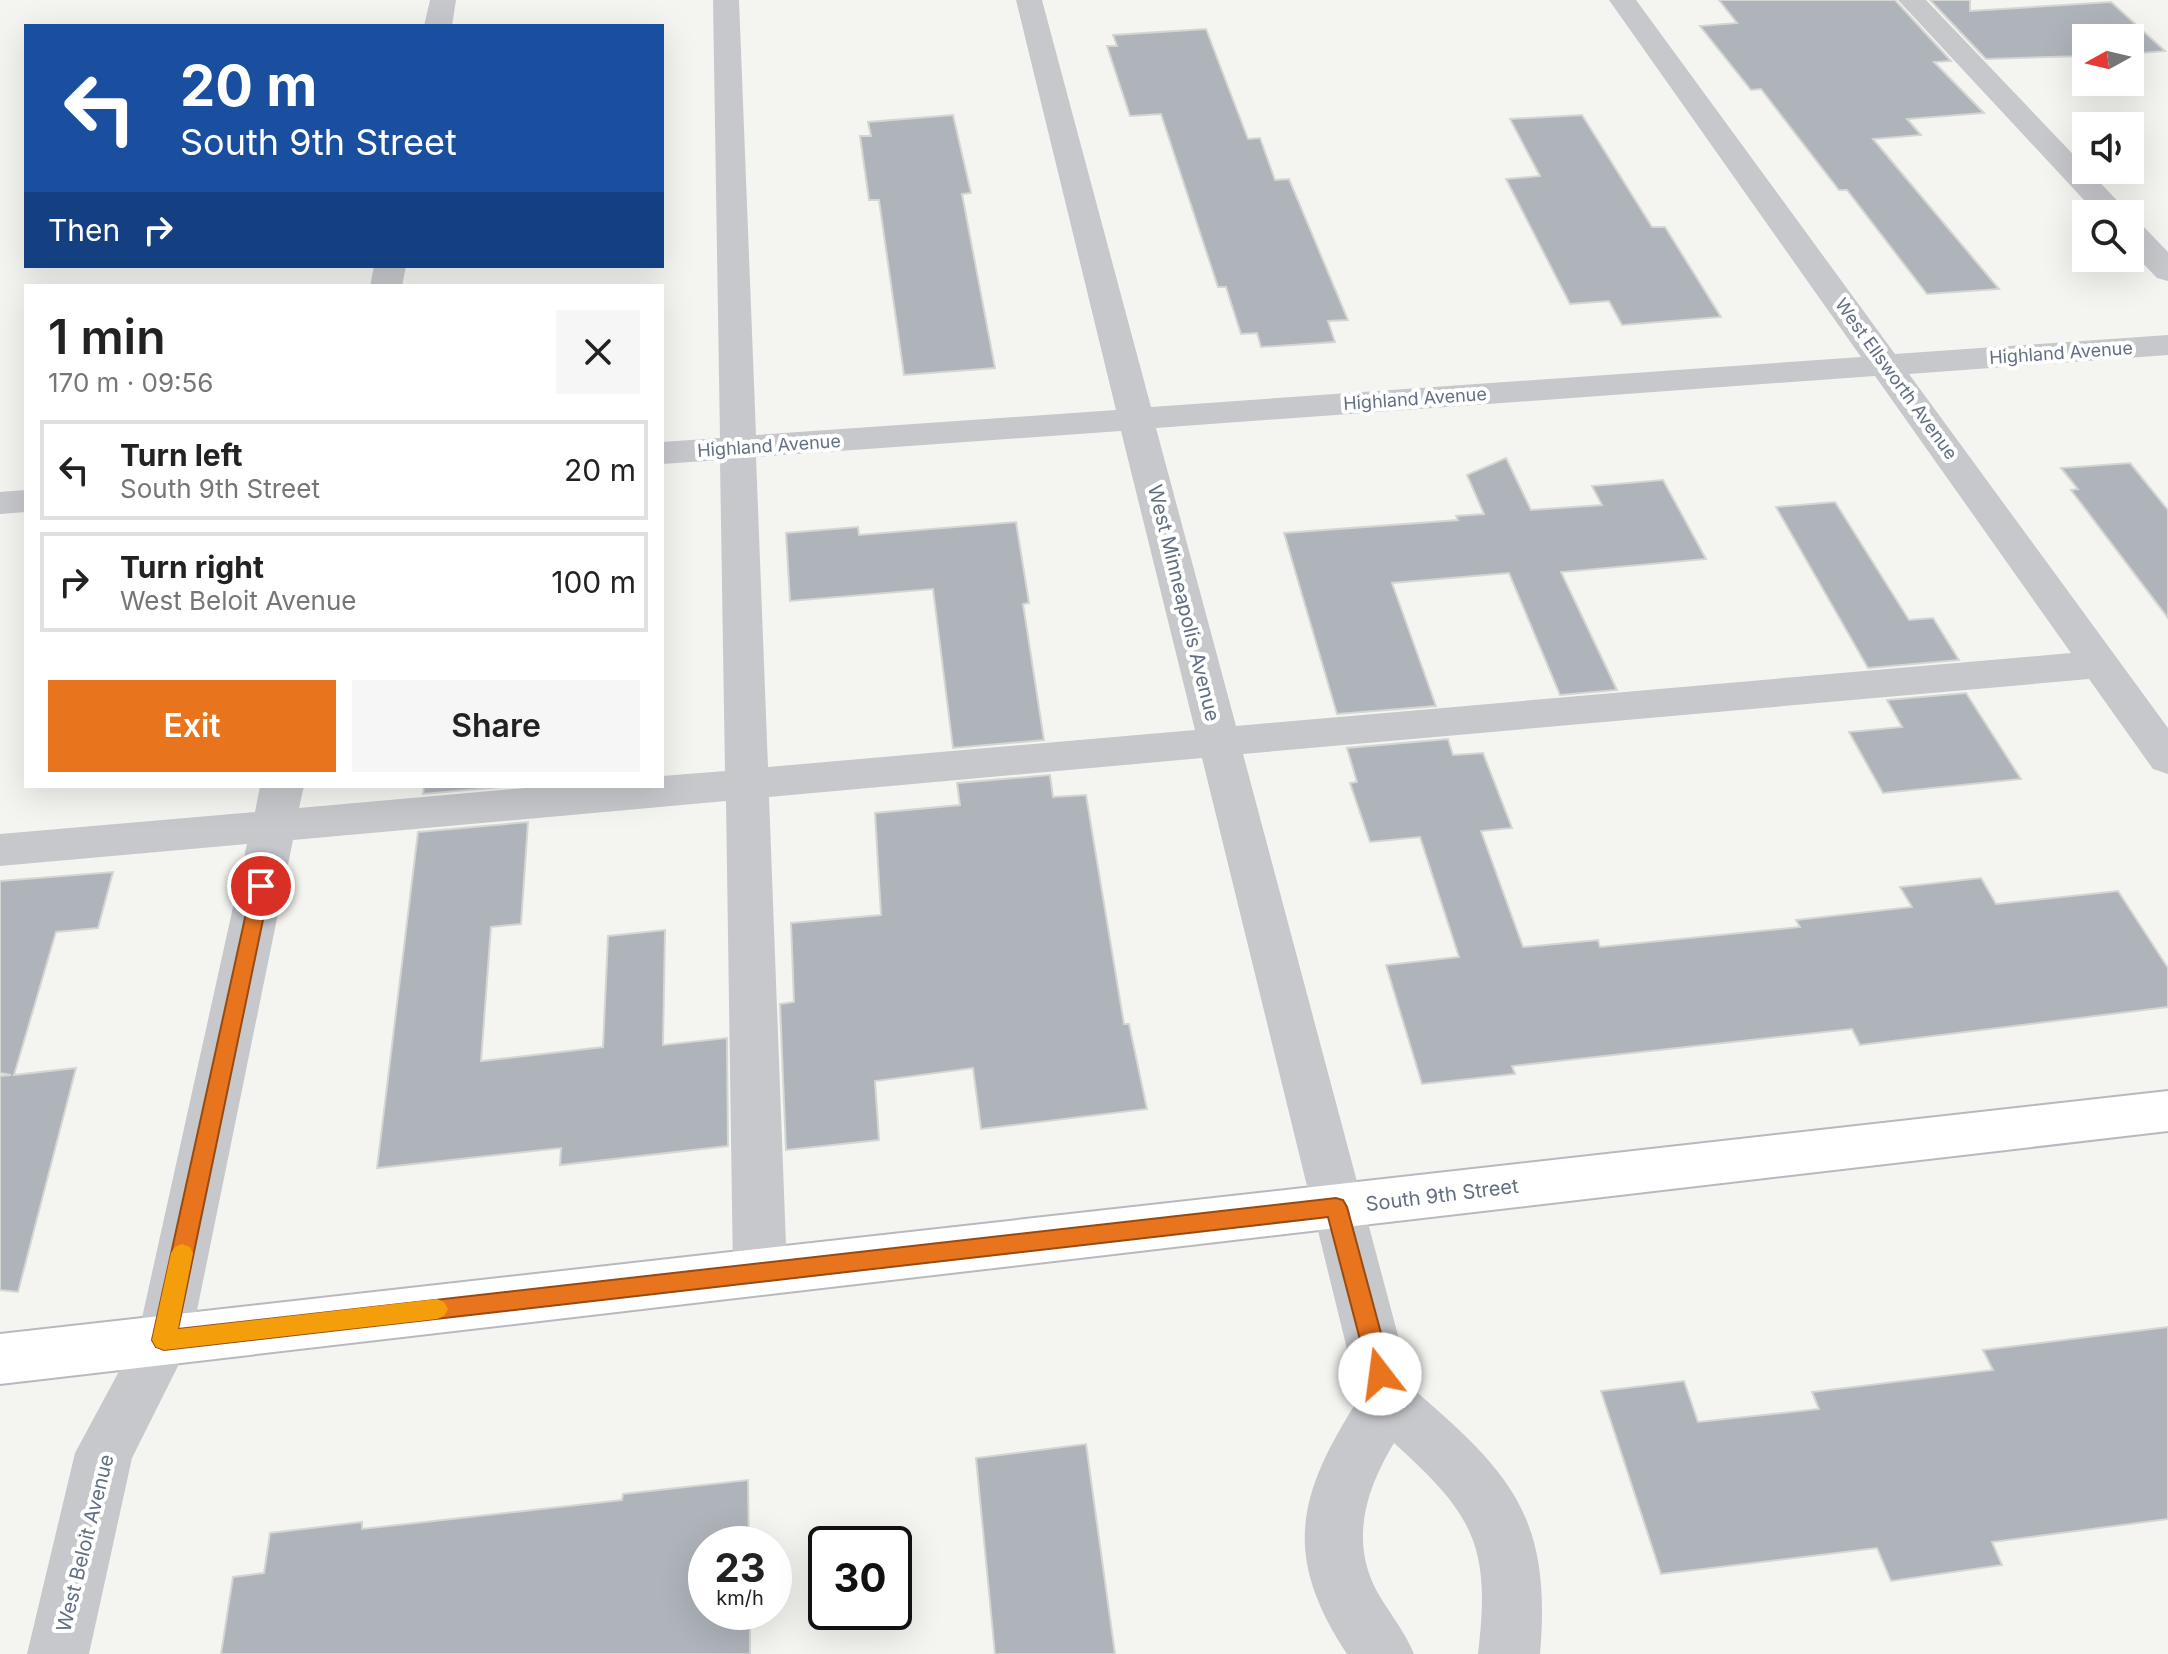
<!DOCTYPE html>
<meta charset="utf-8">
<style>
:root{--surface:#fff;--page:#f6f6f6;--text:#222;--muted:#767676;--line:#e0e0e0;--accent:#e8741d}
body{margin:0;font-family:Inter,sans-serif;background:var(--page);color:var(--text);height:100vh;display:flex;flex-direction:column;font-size:30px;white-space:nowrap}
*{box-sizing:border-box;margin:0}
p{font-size:26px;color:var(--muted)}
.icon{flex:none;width:44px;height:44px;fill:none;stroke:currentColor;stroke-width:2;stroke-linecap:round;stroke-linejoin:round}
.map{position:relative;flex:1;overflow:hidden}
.side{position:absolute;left:24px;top:284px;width:640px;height:504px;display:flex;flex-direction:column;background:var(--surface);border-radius:0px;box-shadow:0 8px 32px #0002}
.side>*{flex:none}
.top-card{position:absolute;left:24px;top:24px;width:640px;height:244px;border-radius:0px;box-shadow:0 8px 32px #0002;background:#1a4fa0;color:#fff;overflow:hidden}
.needle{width:52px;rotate:262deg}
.controls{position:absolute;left:2072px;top:24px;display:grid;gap:16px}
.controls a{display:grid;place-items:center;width:72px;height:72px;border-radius:0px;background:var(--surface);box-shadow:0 8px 32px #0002;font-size:40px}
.speed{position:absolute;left:688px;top:1526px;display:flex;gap:16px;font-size:40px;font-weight:700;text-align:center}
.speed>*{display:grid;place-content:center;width:104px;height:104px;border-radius:50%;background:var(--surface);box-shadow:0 8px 32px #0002;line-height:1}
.speed small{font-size:20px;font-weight:400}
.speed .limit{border:4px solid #111;border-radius:12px;background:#fff;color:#111}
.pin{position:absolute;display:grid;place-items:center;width:68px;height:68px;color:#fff;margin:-34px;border:4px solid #fff;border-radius:50%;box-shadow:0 2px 8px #0007}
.me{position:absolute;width:88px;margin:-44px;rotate:345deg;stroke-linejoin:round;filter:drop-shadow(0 0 6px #0008)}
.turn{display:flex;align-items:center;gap:28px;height:168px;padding:0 24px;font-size:36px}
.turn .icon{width:104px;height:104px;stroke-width:2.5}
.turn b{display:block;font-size:56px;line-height:68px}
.then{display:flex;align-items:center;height:76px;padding:0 24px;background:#0003;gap:16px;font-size:30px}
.round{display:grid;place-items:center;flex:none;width:84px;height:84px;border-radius:0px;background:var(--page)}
.head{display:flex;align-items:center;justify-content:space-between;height:136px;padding:0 24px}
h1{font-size:48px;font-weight:600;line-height:60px}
.action{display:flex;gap:16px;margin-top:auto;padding:16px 24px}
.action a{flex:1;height:92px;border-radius:0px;background:var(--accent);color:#fff;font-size:32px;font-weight:600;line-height:92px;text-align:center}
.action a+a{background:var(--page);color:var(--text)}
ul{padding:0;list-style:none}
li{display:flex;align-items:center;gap:24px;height:100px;margin:0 16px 12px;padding:0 8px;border:4px solid var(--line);border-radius:0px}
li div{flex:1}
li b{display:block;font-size:30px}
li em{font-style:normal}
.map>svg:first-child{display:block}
.building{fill:#aeb4ba;stroke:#d5d6d3;stroke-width:2}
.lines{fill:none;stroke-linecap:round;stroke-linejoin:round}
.major-casing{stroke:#b6b9bd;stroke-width:4}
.minor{fill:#c6c8cc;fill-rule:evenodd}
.major{fill:#fff;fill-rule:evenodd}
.route{fill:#e8741d;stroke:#974b13;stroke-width:2}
.slow{fill:#f59e0b}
.labels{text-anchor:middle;stroke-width:8;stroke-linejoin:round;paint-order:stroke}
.far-street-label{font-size:18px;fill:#626e82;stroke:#fff}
.street-label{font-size:20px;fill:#626e82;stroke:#fff}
</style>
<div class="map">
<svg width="2168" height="1654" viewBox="0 0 2168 1654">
<rect width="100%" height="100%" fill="#f4f5f0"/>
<path class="building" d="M1719,0H1895L1951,61L1934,62L1984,113L1907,119L1921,135L1873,139L1999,289L1927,294L1847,190H1839L1761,89L1751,90L1700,26L1737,23Z
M1930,0H1970V11L2111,2L2165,51L2130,54V38H2086V56L1986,59Z
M1206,29L1248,139L1260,138L1275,180L1289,179L1348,320L1328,321L1335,342L1261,347L1257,333L1241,334L1226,287H1218L1161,114L1130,116L1107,46H1117L1113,35Z
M953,115L971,193L962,194L995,368L904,375L879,200H869L860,136H871L868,122Z
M1582,115L1652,227H1665L1721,317L1622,325L1609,301L1570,304L1506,179L1540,176L1510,119Z
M1506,458L1531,510L1602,505L1592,486L1663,480L1706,559L1561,572L1617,690L1560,695L1509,573L1392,583L1436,706L1337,714L1284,533L1458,520L1456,516L1484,514L1467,475Z
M2130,463L2168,510V618L2071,490L2078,489L2061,468Z
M1835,502L1909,620L1933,618L1959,660L1868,668L1776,507Z
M1016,522L1029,603L1023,604L1044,740L953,748L933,589L790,601L786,533L858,527L859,535Z
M1966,693L2021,779L1883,793L1849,732L1902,727L1887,700Z
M1448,739L1453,755L1483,753L1512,828L1481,831L1523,947L1598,940L1600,947L1800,927L1796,920L1912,907L1900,887L1981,878L1996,904L2118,891L2168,968V1007L1860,1045L1852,1029L1512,1066L1515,1074L1422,1084L1386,965L1459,957L1420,837L1370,842L1350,783L1357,782L1347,748Z
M1050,775L1053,797L1086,795L1124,1024H1129L1147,1109L981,1129L973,1068L875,1081L879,1140L786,1150L780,1004L794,1002L791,923L881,915L875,813L960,805L957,783Z
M424,786H514L423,794Z
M528,822L521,924L491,927L481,1061L603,1047L608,936L665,930L663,1045L727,1038L728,1146L560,1165L561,1148L377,1168L418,832Z
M113,872L98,928L56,932L14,1075L76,1068L18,1292L0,1290V1076L11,1075L0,1073V881Z
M2168,1327V1519L1992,1542L2002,1565L1891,1581L1877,1548L1661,1574L1601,1391L1684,1381L1698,1422L1819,1409L1812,1392L1993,1370L1983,1350Z
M1086,1444L1115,1654H995L976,1458Z
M748,1480L749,1544H706V1612H750V1654H221L233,1577L264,1573L270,1533L362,1522V1529L622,1500L623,1494Z"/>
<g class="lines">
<defs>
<path id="major" d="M2168,1091V1131L0,1384V1334Z"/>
</defs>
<use href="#major" class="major-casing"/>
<path class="minor" d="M430,0H456L452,26H424Z
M713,0H739L756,435L1116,410L1016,0H1042L1151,407L1861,357L1609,0H1636L1895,354L2168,335V355L1909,374L2168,728V774L2153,769L2089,679L1243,754L1412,1388C1511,1473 1552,1517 1540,1654H1478C1491,1546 1474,1515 1394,1443C1365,1491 1349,1543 1379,1595C1391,1615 1405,1632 1414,1654H1347C1281,1554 1298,1494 1359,1398L1202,758L769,797L787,1272L779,1288L760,1295L741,1288L733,1272L726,801L293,840L191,1340L132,1458L89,1654H27L75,1453L138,1336L247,844L0,866V834L255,812L260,786H304L299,808L548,786H662V776L725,771L720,460L662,464V442L720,438ZM1875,376L2071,653L1236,726L1156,428ZM1121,431L1195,730L768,767L756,457Z
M1898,0H1926L2130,214H2097Z
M2130,222L2141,224L2168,252V281L2157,278L2130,250Z
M374,266H406L402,286H370Z
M26,490V512L0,514V492Z"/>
<use href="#major" class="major"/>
</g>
<path class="route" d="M261,879L270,886L178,1329L1336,1198L1343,1200L1347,1207L1392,1374L1388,1381L1380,1384L1372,1381L1369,1374L1328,1217L164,1350L156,1347L152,1340L252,886Z"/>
<path class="slow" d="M182,1244L190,1247L193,1253L178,1329L437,1299L444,1302L448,1309L444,1316L437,1319L164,1350L156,1347L152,1340L171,1253L175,1247Z"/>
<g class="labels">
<g class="far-street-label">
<text transform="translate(2061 353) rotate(-4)" y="6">Highland Avenue</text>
<text transform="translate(1896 379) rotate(54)" y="6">West Ellsworth Avenue</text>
<text transform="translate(1415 399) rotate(-4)" y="6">Highland Avenue</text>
<text transform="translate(769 446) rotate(-4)" y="6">Highland Avenue</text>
</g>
<g class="street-label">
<text transform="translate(1184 603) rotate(76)" y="7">West Minneapolis Avenue</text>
<text transform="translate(1442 1195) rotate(-7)" y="7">South 9th Street</text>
<text transform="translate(85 1543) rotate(-76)" y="7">West Beloit Avenue</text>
</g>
</g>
</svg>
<div class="controls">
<a><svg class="needle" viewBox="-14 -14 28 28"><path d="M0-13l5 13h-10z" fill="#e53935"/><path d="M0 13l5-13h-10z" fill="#767676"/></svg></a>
<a><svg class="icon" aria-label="sound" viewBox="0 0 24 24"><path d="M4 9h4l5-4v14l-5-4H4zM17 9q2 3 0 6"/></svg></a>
<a><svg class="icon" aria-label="search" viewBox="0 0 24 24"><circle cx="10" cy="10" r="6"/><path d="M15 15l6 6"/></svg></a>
</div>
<div class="speed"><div>23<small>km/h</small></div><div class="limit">30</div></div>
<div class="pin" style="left:261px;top:886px;background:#d93025"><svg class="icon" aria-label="arrive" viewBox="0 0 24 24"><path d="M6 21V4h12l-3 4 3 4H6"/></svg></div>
<svg class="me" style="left:1380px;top:1374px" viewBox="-20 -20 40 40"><circle r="19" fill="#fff"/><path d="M0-13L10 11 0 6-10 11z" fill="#e8741d"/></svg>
<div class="top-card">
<div class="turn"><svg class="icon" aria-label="left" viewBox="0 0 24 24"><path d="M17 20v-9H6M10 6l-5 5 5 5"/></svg><div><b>20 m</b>South 9th Street</div></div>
<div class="then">Then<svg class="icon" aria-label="right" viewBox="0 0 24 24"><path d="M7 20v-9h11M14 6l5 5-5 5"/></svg></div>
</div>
<section class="side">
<div class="head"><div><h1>1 min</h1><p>170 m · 09:56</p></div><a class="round"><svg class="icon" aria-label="close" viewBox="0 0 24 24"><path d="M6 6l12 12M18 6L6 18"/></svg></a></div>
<ul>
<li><svg class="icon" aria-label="left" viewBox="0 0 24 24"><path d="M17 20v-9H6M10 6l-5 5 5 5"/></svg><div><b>Turn left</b><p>South 9th Street</p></div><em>20 m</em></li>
<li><svg class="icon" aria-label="right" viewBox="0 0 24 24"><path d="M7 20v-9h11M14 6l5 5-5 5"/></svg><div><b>Turn right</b><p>West Beloit Avenue</p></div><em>100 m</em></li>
</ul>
<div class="action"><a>Exit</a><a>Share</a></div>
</section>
</div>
